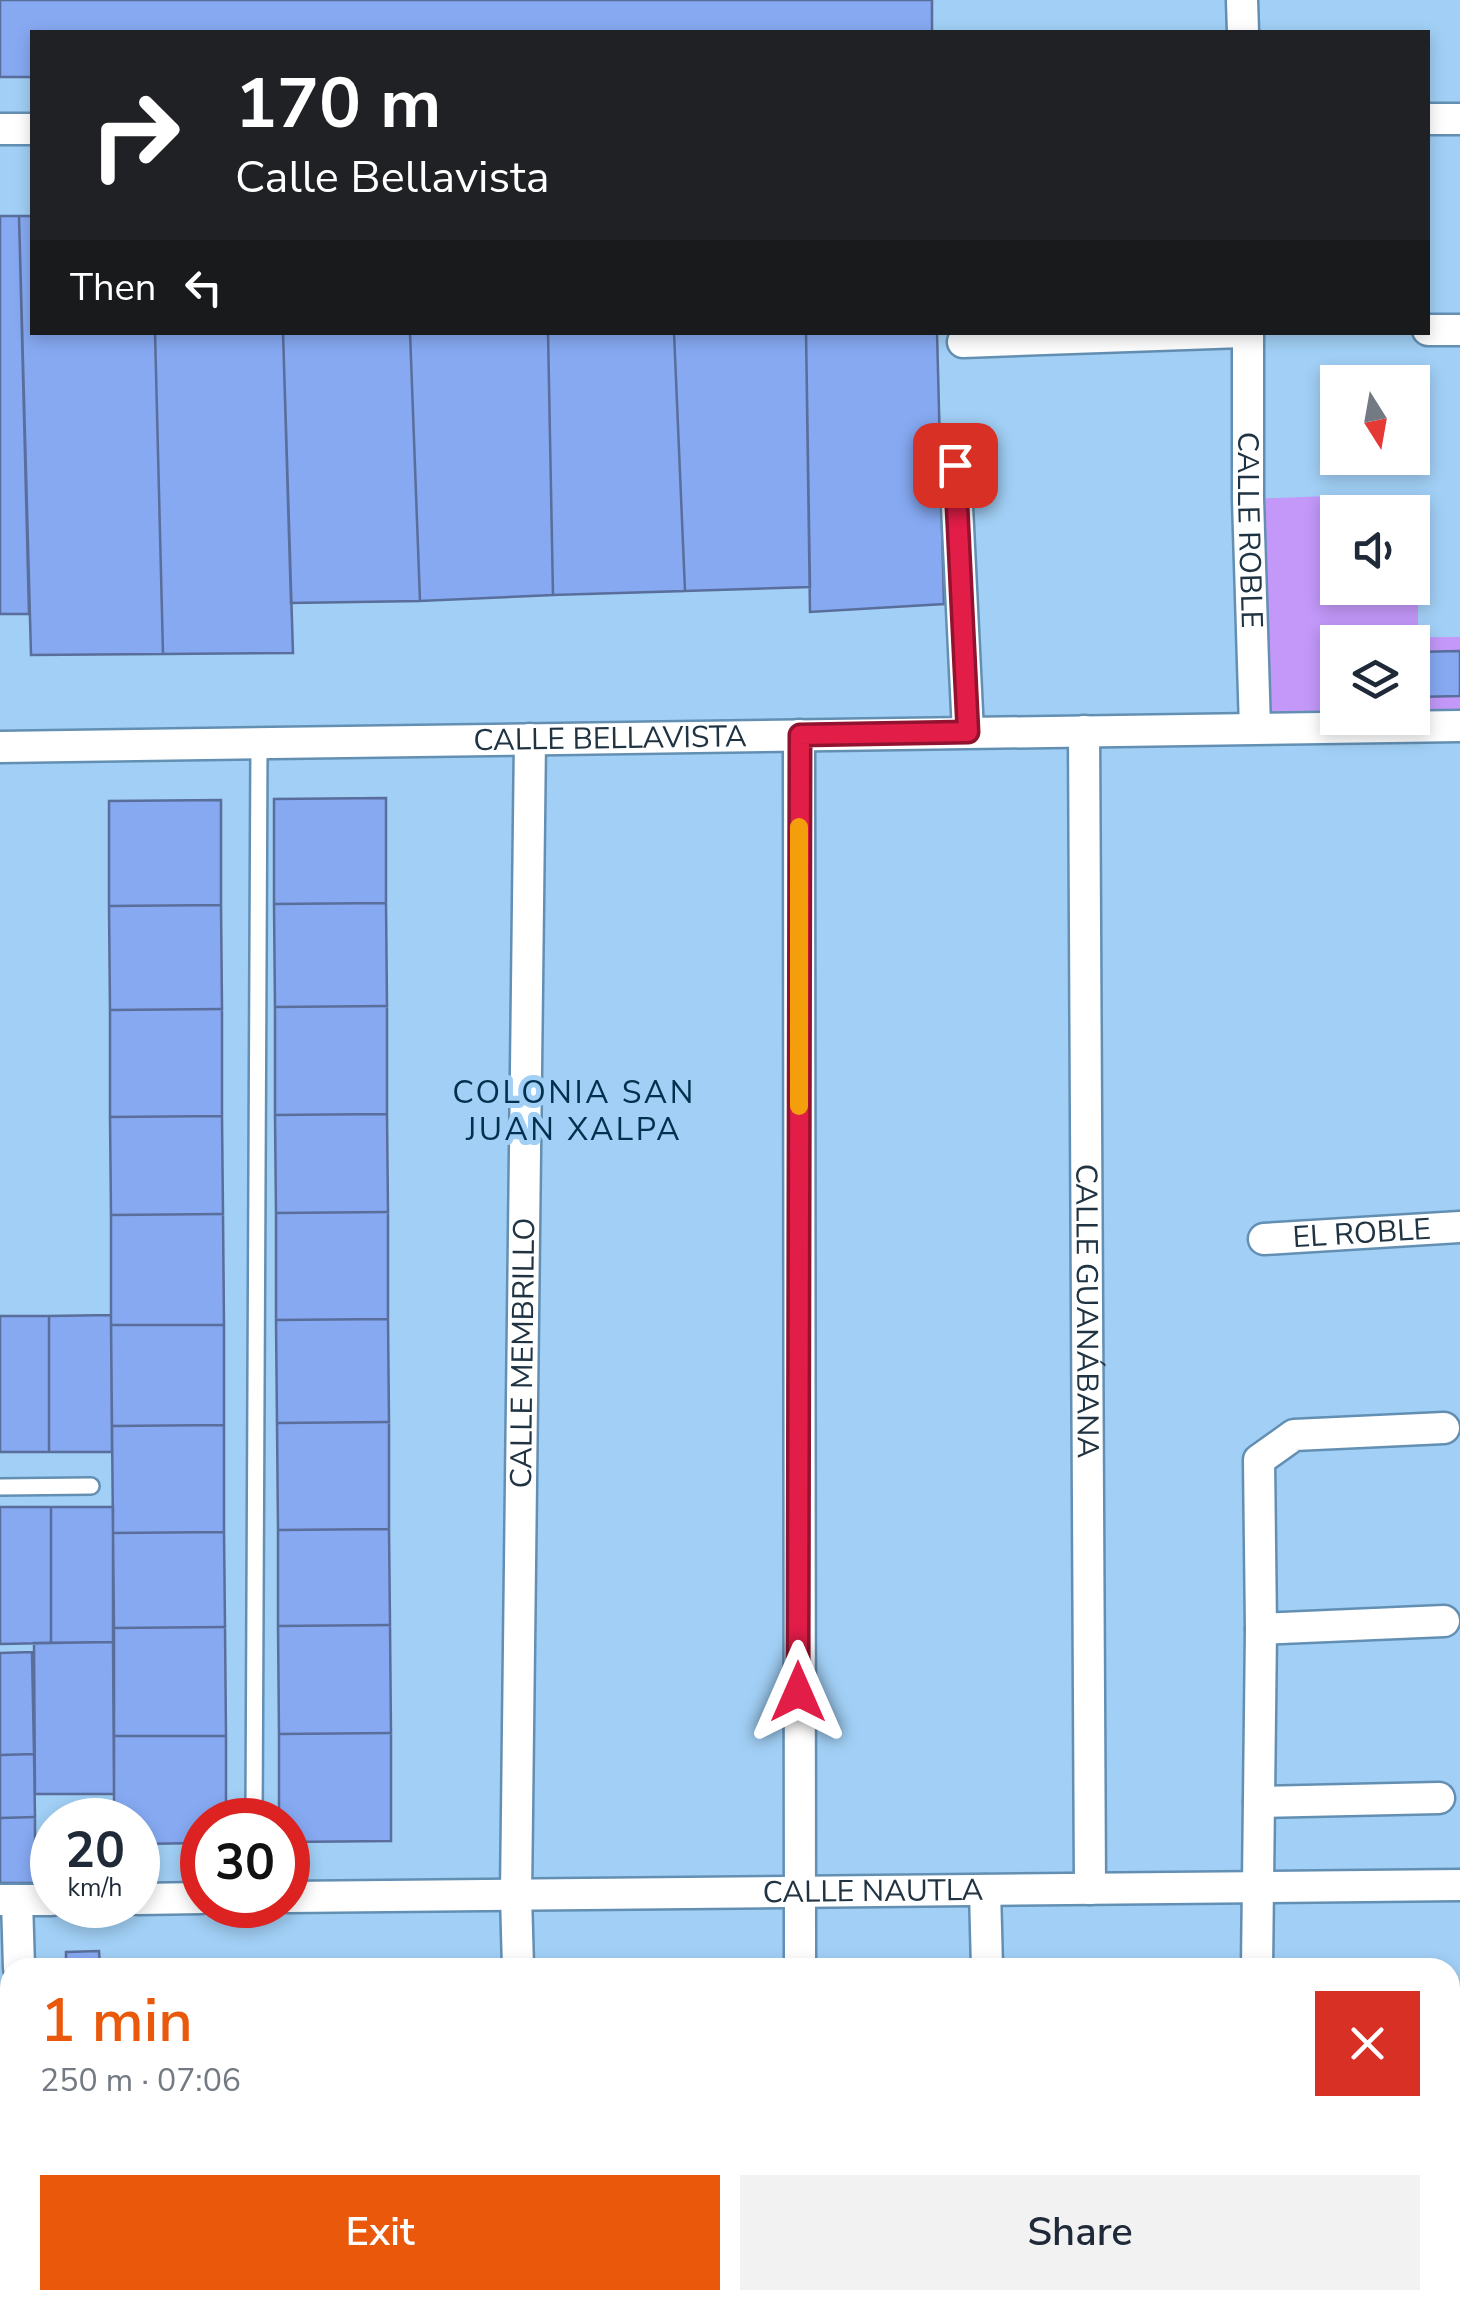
<!DOCTYPE html>
<meta charset="utf-8">
<style>
:root{--surface:#fff;--page:#f2f2f3;--text:#1f2937;--muted:#747a83;--accent:#ea580c}
body{margin:0;font-family:"Nunito Sans",sans-serif;background:var(--page);color:var(--text);height:100vh;display:flex;flex-direction:column;font-size:38px;white-space:nowrap}
*{box-sizing:border-box;margin:0}
p{font-size:32px;color:var(--muted)}
.icon{flex:none;width:55px;height:55px;fill:none;stroke:currentColor;stroke-width:2;stroke-linecap:round;stroke-linejoin:round}
.map{position:relative;flex:1;overflow:hidden}
.details{position:absolute;left:0px;top:1958px;width:1460px;height:352px;display:flex;flex-direction:column;background:var(--surface);border-radius:30px 30px 0 0;box-shadow:0 5px 15px #0003}
.details>*{flex:none}
.top-card{position:absolute;left:30px;top:30px;width:1400px;height:305px;border-radius:0px;box-shadow:0 5px 15px #0003;background:#202124;color:#fff;overflow:hidden}
.needle{width:65px;rotate:169deg}
.controls{position:absolute;left:1320px;top:365px;display:grid;gap:20px}
.controls a{display:grid;place-items:center;width:110px;height:110px;border-radius:0px;background:var(--surface);box-shadow:0 5px 15px #0003;font-size:50px}
.speed{position:absolute;left:30px;top:1798px;display:flex;gap:20px;font-size:50px;font-weight:700;text-align:center}
.speed>*{display:grid;place-content:center;width:130px;height:130px;border-radius:50%;background:var(--surface);box-shadow:0 5px 15px #0003;line-height:1}
.speed small{font-size:25px;font-weight:400}
.speed .limit{border:15px solid #d22;background:#fff;color:#111}
.pin{position:absolute;display:grid;place-items:center;width:85px;height:85px;color:#fff;margin:-42px;border-radius:20px;box-shadow:0 5px 15px #0006}
.me{position:absolute;width:110px;margin:-55px;rotate:0deg;stroke-linejoin:round;filter:drop-shadow(0 0 8px #0008)}
.turn{display:flex;align-items:center;gap:35px;height:210px;padding:0 40px;font-size:45px}
.turn .icon{width:130px;height:130px;stroke-width:2.5}
.turn b{display:block;font-size:70px;line-height:85px}
.then{display:flex;align-items:center;height:95px;padding:0 40px;background:#0003;gap:20px;font-size:38px}
.round{display:grid;place-items:center;flex:none;width:105px;height:105px;border-radius:0px;background:var(--page)}
.overview{display:flex;align-items:center;justify-content:space-between;height:170px;padding:0 40px}
h1{font-size:60px;font-weight:600;line-height:75px;color:var(--accent)}
.primary-button{display:flex;gap:20px;margin-top:auto;padding:20px 40px}
.primary-button a{flex:1;height:115px;border-radius:0px;background:var(--accent);color:#fff;font-size:40px;font-weight:600;line-height:115px;text-align:center}
.primary-button a+a{background:var(--page);color:var(--text)}
.map>svg:first-child{display:block}
.green{fill:#c398f9;fill-rule:evenodd}
.building{fill:#86a9f2;stroke:#596e9a;stroke-width:2.5}
.lines{fill:none;stroke-linecap:round;stroke-linejoin:round}
.service-casing{stroke:#638fb3;stroke-width:20}
.minor-casing{stroke:#638fb3;stroke-width:35}
.path{stroke:#7aa0bf;stroke-width:6;stroke-dasharray:5 8;stroke-linecap:butt}
.service{stroke:#fff;stroke-width:15}
.minor{stroke:#fff;stroke-width:30}
.route-casing{stroke:#92132f;stroke-width:25}
.route{stroke:#e11d48;stroke-width:18}
.slow{stroke:#f59e0b;stroke-width:18}
.labels{text-anchor:middle;stroke-width:10;stroke-linejoin:round;paint-order:stroke}
.street-label{font-size:30px;fill:#203342;stroke:#a1cff5}
.neighbourhood-label{font-size:32px;letter-spacing:2.5px;fill:#01314f;stroke:#a1cff5}
</style>
<div class="map">
<svg width="1460" height="2308" viewBox="0 0 1460 2308">
<rect width="100%" height="100%" fill="#a1cff5"/>
<path class="green" d="M1355,495L1356,512H1338V588H1412L1413,563H1418V637H1460V726L1255,728L1248,499ZM1338,642H1412V718H1338Z"/>
<path class="building" d="M0,0H932V32H32V77H0Z
M0,216H19L29,614H0Z
M19,216H32V332H155L163,654L31,655Z
M155,332H283L293,653L163,654Z
M283,332H410L420,601L291,603Z
M410,332H548L553,595L420,601Z
M548,332H674L685,591L553,595Z
M674,332H806L810,587L685,591Z
M806,332H937L944,604L810,612Z
M1460,651V696L1415,697L1414,652Z
M386,798V903L274,904V799Z
M221,800V905L109,906V801Z
M386,903L387,1006L275,1007L274,904Z
M221,905L222,1009L110,1010L109,906Z
M387,1006V1114L275,1115V1007Z
M222,1009V1116L110,1117V1010Z
M387,1114L388,1212L276,1213L275,1115Z
M222,1116L223,1214L111,1215L110,1117Z
M388,1212V1319L276,1320V1213Z
M223,1214L224,1325H111V1215Z
M111,1315L112,1452H49V1316Z
M0,1316H49V1452H0Z
M388,1319L389,1422L277,1423L276,1320Z
M111,1325H224V1425L112,1426Z
M389,1422V1529L278,1530L277,1423Z
M224,1425V1532L113,1533L112,1426Z
M0,1507H51V1643L0,1644Z
M51,1507H113V1642L51,1643Z
M389,1529L390,1625L278,1626V1530Z
M224,1532L225,1627L114,1628L113,1533Z
M390,1625L391,1733L279,1734L278,1626Z
M225,1627L226,1736H114V1628Z
M113,1642L114,1794H35L34,1643Z
M32,1652L34,1754L0,1755V1653Z
M391,1733V1841L288,1842V1820H279V1734Z
M114,1736H226V1820H202V1843L138,1844V1820H114Z
M34,1754L35,1817L0,1818V1755Z
M35,1817V1883H0V1818Z
M99,1951L100,1968H66V1952Z"/>
<g class="lines">
<defs>
<path id="service" d="M0,1487L91,1486
M254,1820L259,743"/>
<g id="minor">
<path d="M1242,0L1243,32"/>
<path d="M1428,119H1460"/>
<path d="M0,129H32"/>
<path d="M1428,330H1460"/>
<path id="s1" d="M1248,332V499L1255,728"/>
<path d="M963,342L1242,332"/>
<path d="M955,465L968,732"/>
<path id="s2" d="M1084,731L1090,1889"/>
<path d="M799,735L800,1968"/>
<path id="s3" d="M0,747L1460,726"/>
<path id="s4" d="M1264,1239L1460,1227"/>
<path d="M1261,1629L1444,1621"/>
<path d="M1259,1802L1439,1798"/>
<path d="M985,1890L987,1968"/>
<path id="s5" d="M288,1897L1460,1885"/>
<path d="M138,1899L202,1898"/>
<path d="M1,1900H52"/>
<path d="M17,1900L19,1968"/>
<path id="s6" d="M518,1968L516,1895L530,739"/>
<path d="M1257,1968L1261,1629L1259,1460L1294,1435L1444,1428"/>
<path d="M26,2300V2308"/>
<path d="M530,2300V2308"/>
<path d="M809,2300V2308"/>
<path d="M999,2300L1000,2308"/>
</g>
</defs>
<use href="#service" class="service-casing"/>
<use href="#minor" class="minor-casing"/>
<path class="path" d="M1357,642V625"/>
<use href="#service" class="service"/>
<use href="#minor" class="minor"/>
</g>
<g class="lines">
<defs>
<path id="route" d="M798,1692L800,735L968,732L955,465"/>
</defs>
<use href="#route" class="route-casing"/>
<use href="#route" class="route"/>
<path class="slow" d="M799,1106V827"/>
</g>
<g class="labels">
<g class="street-label">
<text dy="10" stroke="none"><textPath href="#s1" startOffset="198">CALLE ROBLE</textPath></text>
<text dy="10" stroke="none"><textPath href="#s3" startOffset="610">CALLE BELLAVISTA</textPath></text>
<text dy="10" stroke="none"><textPath href="#s4" startOffset="98">EL ROBLE</textPath></text>
<text dy="10" stroke="none"><textPath href="#s2" startOffset="580">CALLE GUANÁBANA</textPath></text>
<text dy="10" stroke="none"><textPath href="#s6" startOffset="615">CALLE MEMBRILLO</textPath></text>
<text dy="10" stroke="none"><textPath href="#s5" startOffset="585">CALLE NAUTLA</textPath></text>
</g>
<g class="neighbourhood-label">
<text x="574" y="1103">COLONIA SAN<tspan x="574" dy="37">JUAN XALPA</tspan></text>
</g>
</g>
</svg>
<div class="controls">
<a><svg class="needle" viewBox="-14 -14 28 28"><path d="M0-13l5 13h-10z" fill="#e53935"/><path d="M0 13l5-13h-10z" fill="#747a83"/></svg></a>
<a><svg class="icon" aria-label="sound" viewBox="0 0 24 24"><path d="M4 9h4l5-4v14l-5-4H4zM17 9q2 3 0 6"/></svg></a>
<a><svg class="icon" aria-label="layers" viewBox="0 0 24 24"><path d="M12 4l9 5-9 5-9-5zM3 14l9 5 9-5"/></svg></a>
</div>
<div class="speed"><div>20<small>km/h</small></div><div class="limit">30</div></div>
<div class="pin" style="left:955px;top:465px;background:#d93025"><svg class="icon" aria-label="arrive" viewBox="0 0 24 24"><path d="M6 21V4h12l-3 4 3 4H6"/></svg></div>
<svg class="me" style="left:798px;top:1692px" viewBox="-20 -20 40 40"><path d="M0-17L14 15 0 8-14 15z" fill="#e11d48" stroke="#fff" stroke-width="4"/></svg>
<div class="top-card">
<div class="turn"><svg class="icon" aria-label="right" viewBox="0 0 24 24"><path d="M7 20v-9h11M14 6l5 5-5 5"/></svg><div><b>170 m</b>Calle Bellavista</div></div>
<div class="then">Then<svg class="icon" aria-label="left" viewBox="0 0 24 24"><path d="M17 20v-9H6M10 6l-5 5 5 5"/></svg></div>
</div>
<section class="details">
<div class="overview"><div><h1>1 min</h1><p>250 m · 07:06</p></div><a class="round" style="background:#d93025;color:#fff"><svg class="icon" aria-label="close" viewBox="0 0 24 24"><path d="M6 6l12 12M18 6L6 18"/></svg></a></div>
<div class="primary-button"><a>Exit</a><a>Share</a></div>
</section>
</div>
